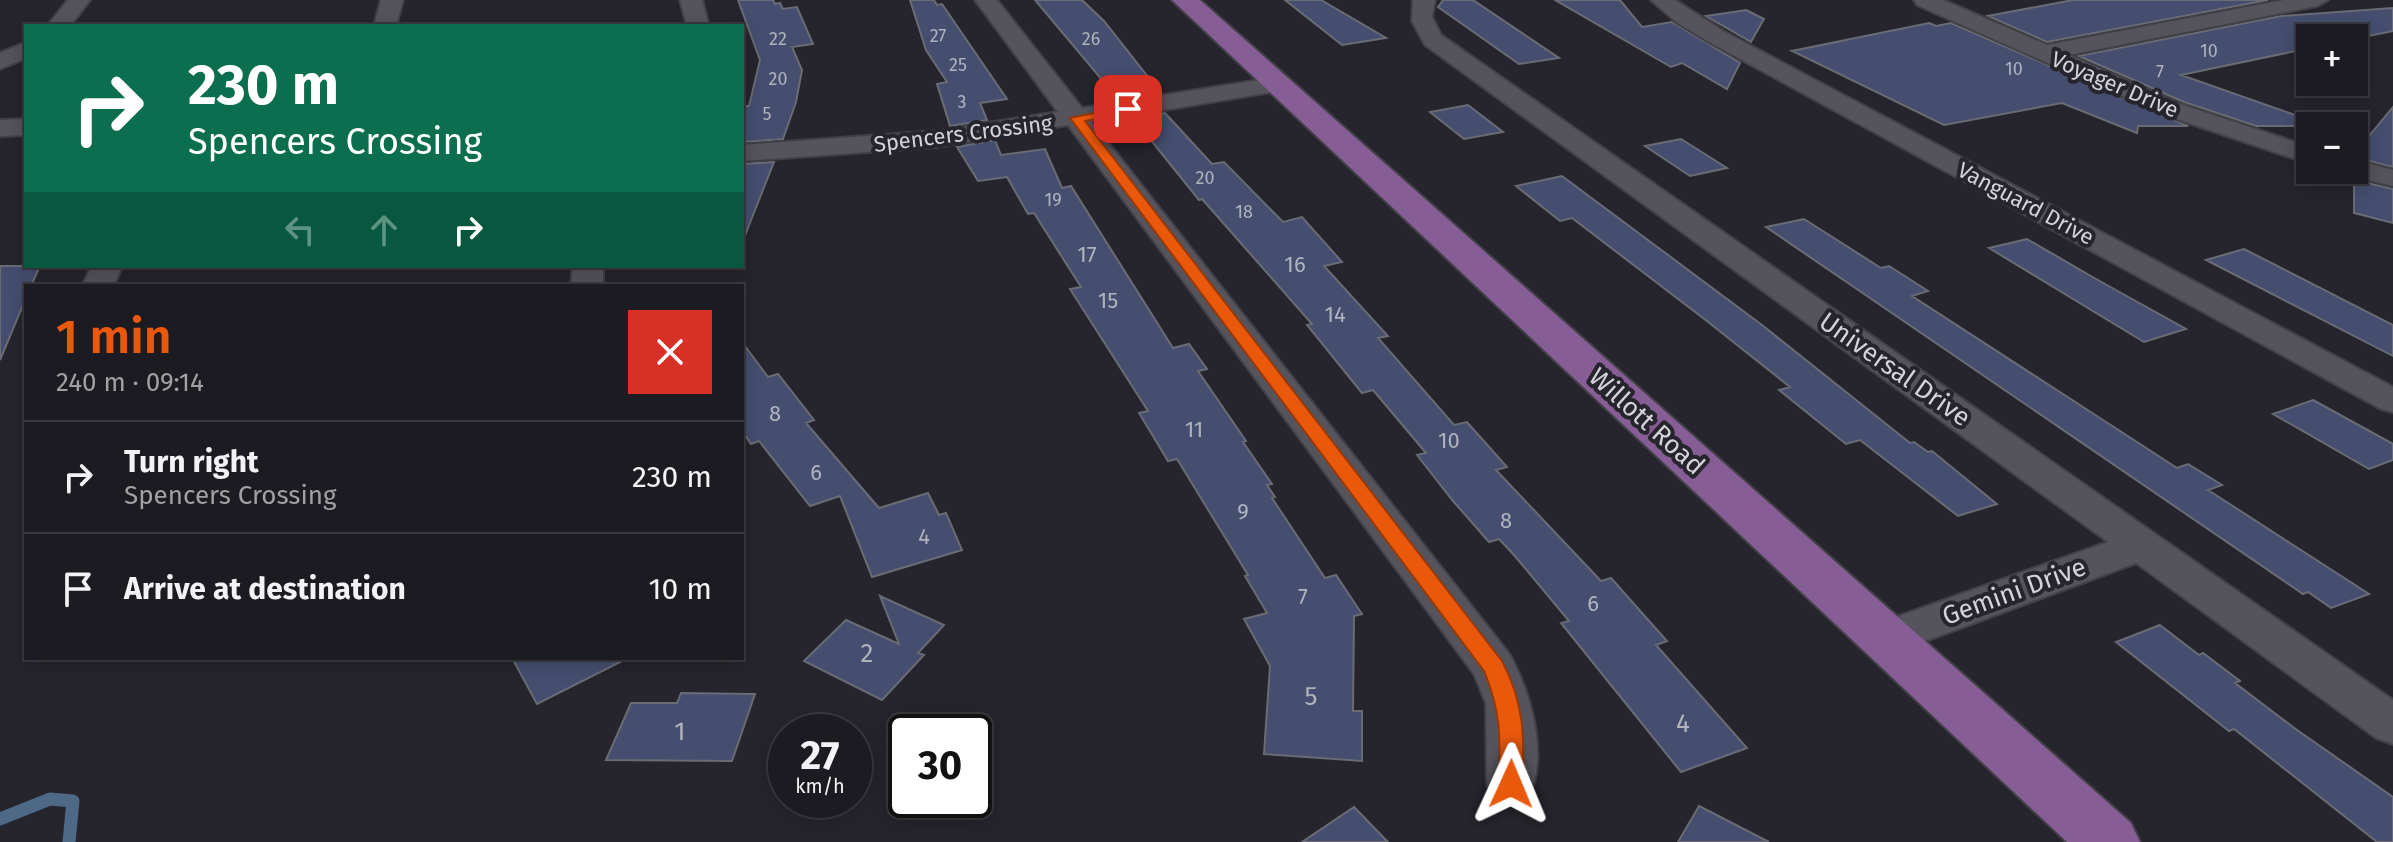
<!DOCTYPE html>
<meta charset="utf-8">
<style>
:root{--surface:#1c1b21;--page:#29282e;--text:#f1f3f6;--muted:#a0a1a5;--line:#3a393f;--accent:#ea580c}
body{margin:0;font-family:"Fira Sans",sans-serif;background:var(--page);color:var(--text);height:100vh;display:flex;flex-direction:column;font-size:30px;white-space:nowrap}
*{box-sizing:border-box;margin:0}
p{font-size:26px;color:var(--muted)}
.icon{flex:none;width:44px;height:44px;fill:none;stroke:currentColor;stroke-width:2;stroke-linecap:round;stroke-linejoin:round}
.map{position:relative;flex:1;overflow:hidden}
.panel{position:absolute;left:24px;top:284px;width:720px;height:376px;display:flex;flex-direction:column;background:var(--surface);border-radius:0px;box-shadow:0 4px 20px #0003,0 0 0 2px var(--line)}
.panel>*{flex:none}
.banner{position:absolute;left:24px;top:24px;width:720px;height:244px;border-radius:0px;box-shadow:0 4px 20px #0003,0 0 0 2px var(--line);background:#0b6e4f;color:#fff;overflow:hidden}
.fabs{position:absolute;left:2296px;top:24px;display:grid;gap:16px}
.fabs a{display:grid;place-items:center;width:72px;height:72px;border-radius:0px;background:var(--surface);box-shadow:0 4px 20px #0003,0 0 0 2px var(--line);font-size:40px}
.speed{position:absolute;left:768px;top:714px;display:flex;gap:16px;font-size:40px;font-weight:700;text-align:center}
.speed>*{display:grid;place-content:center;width:104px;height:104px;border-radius:50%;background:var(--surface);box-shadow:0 4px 20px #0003,0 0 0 2px var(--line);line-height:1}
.speed small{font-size:20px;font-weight:400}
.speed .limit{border:4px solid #111;border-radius:12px;background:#fff;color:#111}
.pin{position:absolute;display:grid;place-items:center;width:68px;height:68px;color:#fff;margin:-34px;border-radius:16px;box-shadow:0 4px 12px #0006}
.me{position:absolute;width:88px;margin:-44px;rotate:1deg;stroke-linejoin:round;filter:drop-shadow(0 0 6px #0008)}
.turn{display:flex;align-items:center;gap:28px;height:168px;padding:0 32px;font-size:36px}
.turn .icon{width:104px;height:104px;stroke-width:2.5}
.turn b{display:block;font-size:56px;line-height:68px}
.lanes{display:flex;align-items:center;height:76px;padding:0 32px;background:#0003;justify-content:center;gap:40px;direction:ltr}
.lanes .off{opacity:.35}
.round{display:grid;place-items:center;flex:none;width:84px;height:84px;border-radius:0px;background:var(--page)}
.overview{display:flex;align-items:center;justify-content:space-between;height:136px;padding:0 32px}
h1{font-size:48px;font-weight:600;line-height:60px;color:var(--accent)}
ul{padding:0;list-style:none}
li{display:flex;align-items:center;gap:24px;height:112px;padding:0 32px;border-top:2px solid var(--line)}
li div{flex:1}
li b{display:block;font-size:30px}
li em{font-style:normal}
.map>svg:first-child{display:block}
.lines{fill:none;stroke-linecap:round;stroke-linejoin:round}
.stream{stroke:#4d6985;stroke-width:13}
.building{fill:#454e6f;stroke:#696c74;stroke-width:2}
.minor-casing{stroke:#424047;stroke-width:4}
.major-casing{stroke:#424047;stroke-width:4}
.minor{fill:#55545c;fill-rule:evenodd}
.major{fill:#865d95;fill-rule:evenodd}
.route{fill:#ea580c;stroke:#983908;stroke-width:2}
.labels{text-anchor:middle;stroke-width:8;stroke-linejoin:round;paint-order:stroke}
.far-number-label{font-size:18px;fill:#b0b2be}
.far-street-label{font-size:22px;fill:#d4d3d8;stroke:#26242c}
.number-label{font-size:22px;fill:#b0b2be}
.street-label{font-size:26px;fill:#d4d3d8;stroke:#26242c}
.near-number-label{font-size:26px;fill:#b0b2be}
</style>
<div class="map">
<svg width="2393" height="842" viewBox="0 0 2393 842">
<rect width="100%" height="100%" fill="#26242c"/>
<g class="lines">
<path class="stream" d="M0,819L50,799L73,801L69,842"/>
</g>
<path class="building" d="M738,0H773L775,4L780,3L783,9L797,7L813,44L792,47L802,70L796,102L783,139L742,142V106H749L760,60Z
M910,0H934L937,5L942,4L1007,99L980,103L987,120L950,126L937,84L947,82L926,50Z
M1035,0H1082L1104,21L1152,82L1139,84L1149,94L1118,99Z
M1285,0H1321L1386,38L1342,45Z
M1443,0H1473L1559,58L1519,64L1438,7Z
M1555,0H1620L1642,27L1672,22L1740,63L1727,89L1682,63L1671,67Z
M2073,0H2268L2047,42L1988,16Z
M2393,8V31L2354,39L2310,38V48L2181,75L2315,122L2314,126H2256L2184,102L2079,56L2281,16Z
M1746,10L1764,19L1751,42L1706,16Z
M1929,23L1936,26L1951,23L2188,126H2138L2137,133L2062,103L1944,125L1792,51Z
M1468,105L1503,132L1464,139L1430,112Z
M2393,107V167L2354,157V131L2370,135Z
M1165,113L1212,164L1224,162L1283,222L1302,217L1342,262L1324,266L1388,336L1378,338L1454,425L1467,422L1507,467L1496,470L1601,581L1611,578L1667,641L1656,645L1747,748L1681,772L1561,623L1569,621L1514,555L1499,539L1489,542L1453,501L1417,455L1426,453L1373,390L1362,393L1307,325L1312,324L1202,199L1199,200L1133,118Z
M1681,139L1727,168L1690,176L1645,146Z
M995,140L1001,155L1045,149L1062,188L1071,186L1173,348L1189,344L1207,369L1198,371L1246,441L1243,442L1272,484L1267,485L1275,497L1272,498L1325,578L1336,575L1362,614L1354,616L1353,711H1362V761L1264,754L1270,666L1244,619L1267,613L1245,576L1248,575L1177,459L1168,461L1139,413L1148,411L1070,289L1081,287L1034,213L1028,214L1007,177L978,181L957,147Z
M774,162L744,238H742V164Z
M1562,176L1762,325L1910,443L1914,442L1928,452L1932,451L1997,504L1958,516L1860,440L1846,444L1779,390L1790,387L1703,318L1572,218L1560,221L1516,186Z
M2354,180L2393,189V223L2354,213Z
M1804,219L1881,268L1889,266L1928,291L1912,296L2177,468L2188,464L2222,485L2208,490L2369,594L2331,608L2308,592L2303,594L1766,227Z
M2027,239L2096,279L2186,329L2144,342L1989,248Z
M2244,249L2393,325V356L2206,260Z
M0,266H40L31,286H26V298L0,360Z
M742,342L768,377L778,374L814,420L806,423L879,508L928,493L939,515L946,513L962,550L872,577L840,496L810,506L759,441L751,444L742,431Z
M2313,400L2393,444V460L2369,469L2273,414Z
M880,596L944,625L918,653L924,655L882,700L804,661L846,620L899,644Z
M2160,625L2199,655L2203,653L2240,681L2235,683L2297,730L2393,797V842H2377L2234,729L2229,731L2116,642Z
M512,658H628L537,704Z
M681,693L755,694L732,761L606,760L631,703H677Z
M1699,806L1769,842H1678Z
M1354,807L1388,842H1302Z"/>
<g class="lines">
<defs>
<path id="minor" d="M68,0H90L70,26H47Z
M381,0H403L396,26H374Z
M680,0H702L709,26H687Z
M975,0H997L1082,108L1278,77L1287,79L1290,84L1287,89L1278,91L1092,122L1510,655C1531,694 1549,756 1528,798L1511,804L1494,798L1487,784L1486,703L1474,674L1068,125L937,147L742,161V145L937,131L1058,112Z
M1413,0H1435L1432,17L1441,35L2393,700V744L2376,738L2136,563L1901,650L1886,654L1871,650L1864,638L1871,626L2108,542L1425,45L1412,21Z
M1651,0H1675L1725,32L2393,387V412L2381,409L1709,42L1676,22Z
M1914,0H1943L2047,45L2284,0H2328L2317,6L2069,55L2183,105L2310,147V164L2165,115L1917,5Z
M26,42V58L0,69V53Z
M26,119V135L0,136V120Z
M2354,160L2393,170V186L2344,174L2342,170H2354Z
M92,266H122L114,286H82Z
M573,266H603V286H571Z"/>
<path id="major" d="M1172,0H1200L2131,823L2140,842H2067Z"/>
</defs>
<use href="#minor" class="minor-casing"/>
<use href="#major" class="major-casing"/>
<use href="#minor" class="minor"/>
<use href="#major" class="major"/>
</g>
<path class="route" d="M1128,106L1134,109L1132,112L1085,121L1502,661C1525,704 1524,737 1523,784L1520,791L1511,794L1502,791L1499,784C1500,739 1502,714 1484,671L1070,118Z"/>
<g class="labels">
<g class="far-number-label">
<text x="938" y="42">27</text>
<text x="778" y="45">22</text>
<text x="1091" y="45">26</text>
<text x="2209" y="57">10</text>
<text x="958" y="71">25</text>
<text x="2014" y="75">10</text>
<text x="2160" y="78">7</text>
<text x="778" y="85">20</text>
<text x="962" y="108">3</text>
<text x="767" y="120">5</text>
<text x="1205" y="184">20</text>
<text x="1053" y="206">19</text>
<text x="1244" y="218">18</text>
</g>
<g class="far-street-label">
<text transform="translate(2115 84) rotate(23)" y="8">Voyager Drive</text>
<text transform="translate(963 133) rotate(-7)" y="8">Spencers Crossing</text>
<text transform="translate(2026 203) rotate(28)" y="8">Vanguard Drive</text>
</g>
<g class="number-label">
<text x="1087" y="262">17</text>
<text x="1295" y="272">16</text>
<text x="1108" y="308">15</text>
<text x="1335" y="322">14</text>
<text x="775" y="421">8</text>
<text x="1194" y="437">11</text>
<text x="1449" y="448">10</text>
<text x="816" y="480">6</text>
<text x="1243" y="519">9</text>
<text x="1506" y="528">8</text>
<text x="924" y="544">4</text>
<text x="1303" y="604">7</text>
<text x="1593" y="611">6</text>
</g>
<g class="street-label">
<text transform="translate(1895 369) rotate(35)" y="9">Universal Drive</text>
<text transform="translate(1647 421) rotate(42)" y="9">Willott Road</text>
<text transform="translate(2014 591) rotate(-20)" y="9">Gemini Drive</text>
</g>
<g class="near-number-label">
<text x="867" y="662">2</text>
<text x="1311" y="705">5</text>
<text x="1683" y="732">4</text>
<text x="680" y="740">1</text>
</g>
</g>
</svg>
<div class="fabs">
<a>+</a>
<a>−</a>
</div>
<div class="speed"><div>27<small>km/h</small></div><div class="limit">30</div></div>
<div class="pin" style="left:1128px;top:109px;background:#d93025"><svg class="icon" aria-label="arrive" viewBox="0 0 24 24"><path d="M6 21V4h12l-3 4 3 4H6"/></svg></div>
<svg class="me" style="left:1511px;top:784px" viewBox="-20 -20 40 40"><path d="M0-17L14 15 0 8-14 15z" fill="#ea580c" stroke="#fff" stroke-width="4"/></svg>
<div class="banner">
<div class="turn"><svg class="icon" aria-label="right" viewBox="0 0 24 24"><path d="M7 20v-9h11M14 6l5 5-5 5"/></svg><div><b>230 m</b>Spencers Crossing</div></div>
<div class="lanes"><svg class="icon off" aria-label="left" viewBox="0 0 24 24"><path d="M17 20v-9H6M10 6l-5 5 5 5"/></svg><svg class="icon off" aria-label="ahead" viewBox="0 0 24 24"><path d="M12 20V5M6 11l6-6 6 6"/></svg><svg class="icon" aria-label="right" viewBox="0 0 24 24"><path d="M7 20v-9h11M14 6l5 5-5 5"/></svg></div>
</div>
<section class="panel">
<div class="overview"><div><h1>1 min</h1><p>240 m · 09:14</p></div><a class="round" style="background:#d93025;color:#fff"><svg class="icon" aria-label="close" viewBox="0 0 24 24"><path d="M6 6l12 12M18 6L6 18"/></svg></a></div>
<ul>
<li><svg class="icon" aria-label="right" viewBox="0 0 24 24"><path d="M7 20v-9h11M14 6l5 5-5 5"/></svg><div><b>Turn right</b><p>Spencers Crossing</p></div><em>230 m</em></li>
<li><svg class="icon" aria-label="arrive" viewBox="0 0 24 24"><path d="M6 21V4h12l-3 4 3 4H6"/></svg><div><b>Arrive at destination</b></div><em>10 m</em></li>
</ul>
</section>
</div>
